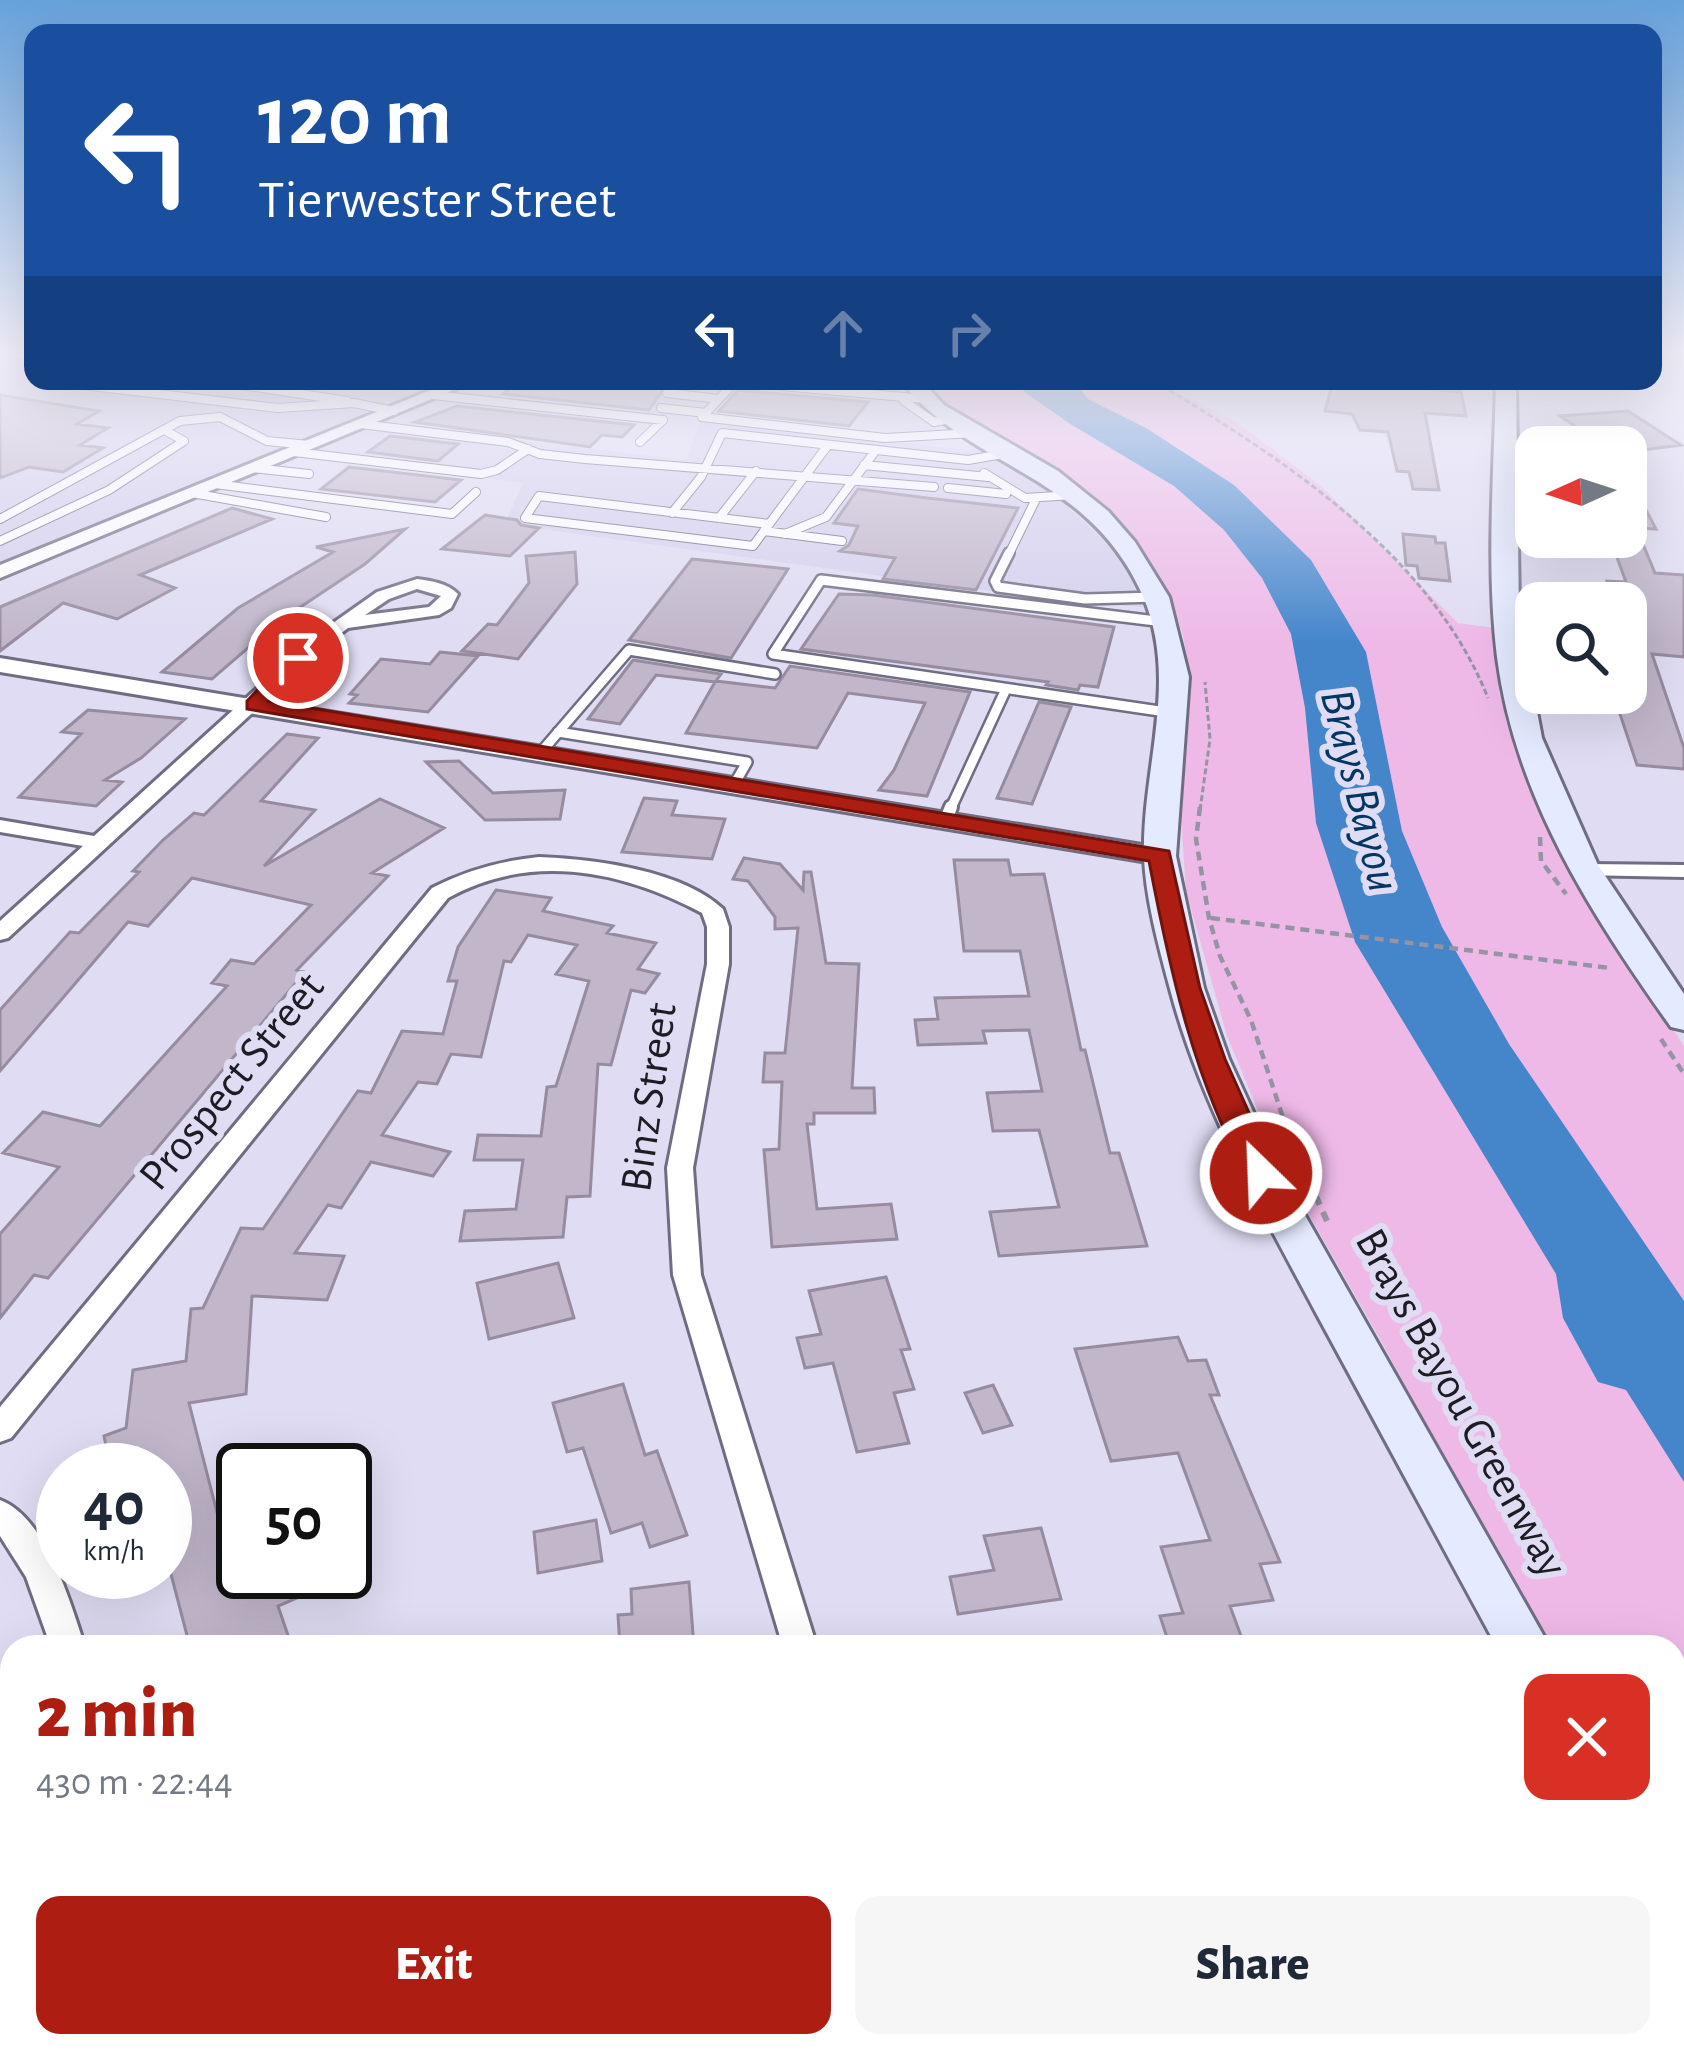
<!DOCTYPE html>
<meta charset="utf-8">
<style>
:root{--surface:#fff;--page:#f6f6f7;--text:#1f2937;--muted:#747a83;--accent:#ad1d12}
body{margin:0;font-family:"Alegreya Sans",sans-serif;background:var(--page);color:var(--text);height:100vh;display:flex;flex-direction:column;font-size:45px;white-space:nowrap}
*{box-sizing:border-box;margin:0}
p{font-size:39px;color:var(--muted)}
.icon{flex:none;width:66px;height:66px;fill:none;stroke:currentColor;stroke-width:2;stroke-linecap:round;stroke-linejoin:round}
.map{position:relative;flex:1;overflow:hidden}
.drawer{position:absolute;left:0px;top:1635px;width:1686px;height:423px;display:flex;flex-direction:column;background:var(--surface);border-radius:36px 36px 0 0;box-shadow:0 12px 48px #0002}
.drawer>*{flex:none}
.hud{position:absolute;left:24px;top:24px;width:1638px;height:366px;border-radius:24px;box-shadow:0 12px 48px #0002;background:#1a4fa0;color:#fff;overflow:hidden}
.needle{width:78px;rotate:267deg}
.buttons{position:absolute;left:1515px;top:426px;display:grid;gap:24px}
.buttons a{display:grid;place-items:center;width:132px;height:132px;border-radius:24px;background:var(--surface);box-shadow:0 12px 48px #0002;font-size:60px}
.speed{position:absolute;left:36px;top:1443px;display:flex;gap:24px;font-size:60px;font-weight:700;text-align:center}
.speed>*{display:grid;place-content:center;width:156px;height:156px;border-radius:50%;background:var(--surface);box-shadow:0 12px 48px #0002;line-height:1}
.speed small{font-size:30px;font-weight:400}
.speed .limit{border:6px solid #111;border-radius:18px;background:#fff;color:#111}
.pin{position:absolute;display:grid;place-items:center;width:102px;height:102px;color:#fff;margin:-51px;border:6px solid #fff;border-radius:50%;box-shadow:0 3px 12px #0007}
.me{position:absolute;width:132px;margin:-66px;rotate:336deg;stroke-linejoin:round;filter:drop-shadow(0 0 9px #0008)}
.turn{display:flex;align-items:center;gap:42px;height:252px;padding:0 36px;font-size:54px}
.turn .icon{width:156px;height:156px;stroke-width:2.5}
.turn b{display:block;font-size:84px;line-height:102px}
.lanes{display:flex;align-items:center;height:114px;padding:0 36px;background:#0003;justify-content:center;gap:60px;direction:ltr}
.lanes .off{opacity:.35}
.round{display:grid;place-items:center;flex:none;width:126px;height:126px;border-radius:24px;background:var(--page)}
.overview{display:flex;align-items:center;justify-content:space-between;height:204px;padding:0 36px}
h1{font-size:72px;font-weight:800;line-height:90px;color:var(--accent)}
.primary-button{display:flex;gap:24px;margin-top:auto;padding:24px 36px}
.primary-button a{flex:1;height:138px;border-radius:24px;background:var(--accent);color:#fff;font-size:48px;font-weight:800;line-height:138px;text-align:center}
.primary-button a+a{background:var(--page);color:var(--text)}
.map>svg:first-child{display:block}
.built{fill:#d4d0ee}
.green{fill:#eeb9e7}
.water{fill:#4586cb}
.building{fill:#c1b6ca;stroke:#978c9f;stroke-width:3}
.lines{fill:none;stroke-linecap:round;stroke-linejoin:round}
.service-far2-casing{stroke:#6f6d81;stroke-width:10}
.service-far1-casing{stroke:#6f6d81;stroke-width:14}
.service-casing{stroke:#6f6d81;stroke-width:18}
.minor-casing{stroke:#6f6d81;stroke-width:6}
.tertiary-casing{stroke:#6f6d81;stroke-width:6}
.secondary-casing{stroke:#6f6d81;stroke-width:6}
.path-far3{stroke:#9693a5;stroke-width:3;stroke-dasharray:6 3;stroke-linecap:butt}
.path-far2{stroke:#9693a5;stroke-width:4.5;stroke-dasharray:9 6;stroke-linecap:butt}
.path-far1{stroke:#9693a5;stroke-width:6;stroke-dasharray:10 8;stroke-linecap:butt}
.path{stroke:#9693a5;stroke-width:8;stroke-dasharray:14 9;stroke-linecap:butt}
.service-far2{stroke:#fff;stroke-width:8}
.service-far1{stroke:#fff;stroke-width:9}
.service{stroke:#fff;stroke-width:12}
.minor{fill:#fff;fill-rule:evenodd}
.tertiary{fill:#fff;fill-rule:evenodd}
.secondary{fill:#e4eaff;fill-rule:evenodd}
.route{fill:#ad1d12;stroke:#70130c;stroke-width:3}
.labels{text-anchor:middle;stroke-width:12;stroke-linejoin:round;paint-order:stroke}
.street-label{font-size:45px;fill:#1d1c24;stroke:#dfdcf3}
.water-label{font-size:48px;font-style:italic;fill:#043662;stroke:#dfdcf3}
</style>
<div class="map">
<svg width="1684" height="2057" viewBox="0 0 1684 2057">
<rect width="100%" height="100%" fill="#dfdcf3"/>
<path class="built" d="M0,354H33V381H307L419,393L0,562Z
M699,422L971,450L989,446L1026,468L1113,548L1147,607L1085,604L504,524L523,483L303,456L381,424L687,460Z"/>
<path class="green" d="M923,381H1169L1178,393L1234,420L1321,486L1458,623L1495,628L1499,693L1542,808L1576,882L1684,1046V1904L1674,1885V1647H1545L1380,1339L1282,1168L1227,1036L1186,891L1181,817L1191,683L1183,635L1170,596L1140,549L1081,489L966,421L936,400Z"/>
<path class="water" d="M1020,381H1074L1088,399L1146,428L1234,485L1311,560L1366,652L1402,831L1442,927L1509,1044L1684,1301V1482L1626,1390L1598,1382L1563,1318L1556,1274L1355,942L1316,823L1305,708L1291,634L1262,578L1224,530L1174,486L1072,425L1024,392Z"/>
<path class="building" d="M519,381H669L649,410L503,394Z
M1333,381L1461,392L1466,416L1425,413L1439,490L1413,489L1409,472L1397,471L1388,432L1360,430L1352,414L1325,411Z
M738,390L868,402L849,426L719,411Z
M0,395L99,411L77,424L108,428L80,445L103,448L63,472L29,467L0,478Z
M457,406L634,425L622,437L602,435L590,447L415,422Z
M1628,411L1681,445L1626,452V447H1586L1584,432L1560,416Z
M390,436L458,444L438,461L368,452Z
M349,467L461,480L435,502L321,489Z
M1626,472L1656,529L1626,527Z
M858,489L927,498L1018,508L976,590L883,579L895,558L840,551L849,545L858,526L834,523Z
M232,508L272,519L140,575L175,588L117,619L63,603L0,651V607Z
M485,515L517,520L521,525L539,528L510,556L442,549Z
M405,529L365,564L278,622L212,679L162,672L238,608L333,552L316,547Z
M1403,534L1435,537L1436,543H1445L1450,581L1419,578L1417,566L1406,565Z
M1615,537H1640L1655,573L1684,575V657L1652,654L1684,748V769L1637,765L1613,693H1626V603H1612L1607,581L1626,582L1615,552L1623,553Z
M575,552L577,584L518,659L462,651L488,624L497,625L529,583L526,556Z
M692,559L788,569L731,658L629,640Z
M839,594L873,595L1114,627L1098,687L1080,685L1078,690L1046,685L1048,682L801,649Z
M440,652L478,656L428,712L349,703L357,695L350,694L381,659L430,664Z
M633,660L721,674L716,681L775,688L790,666L970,692L927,796L879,790L894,770L925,703L848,693L817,748L686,733L715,682L656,675L620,724L588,719Z
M1039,702L1071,707L1032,804L997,798Z
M88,710L185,719L141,758L105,780L122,782L96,806L19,797L81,734L62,732Z
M287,734L318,738L261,801L315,810L264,866L380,799L444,828L372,873L388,876L297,970L305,972L48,1278L34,1275L0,1318V1234L59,1167L3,1153L43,1112L100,1126L227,986L212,983L231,960L254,964L311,905L192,878L148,926L128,922L0,1071V1010L70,932L79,933L139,872L133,871L163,840L194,813L204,815Z
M459,761L493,793L565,790L560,819L485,820L426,762Z
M644,798L677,801L672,815L725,819L712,859L622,852Z
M744,858L780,864L803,890L804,872H811L826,963L859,964L852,1088H874L875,1113H814V1124H807L817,1209L891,1204L897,1239L772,1247L764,1150L779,1149L782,1082H763L765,1053H785L798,928L775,929V917L748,881L733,879Z
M954,860H1008L1011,875L1044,874L1081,1050H1085L1110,1153H1119L1147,1246L999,1256L990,1212L1059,1207L1039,1130L993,1131L987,1093L1042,1091L1029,1030L983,1031L986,1043L918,1045L915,1020L938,1019L935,998L1029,996L1020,951H964Z
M496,890L551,898L543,911L613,926L607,933L656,943L638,969L659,974L645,993L631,990L611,1065L598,1064L590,1196L567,1197L563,1237L460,1241L465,1211L516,1209L523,1160H474L478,1135L541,1136L547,1087L556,1086L589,981L556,974L577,945L528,935L511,962L504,961L481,1057L451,1054L437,1084L418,1082L382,1135L450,1152L433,1176L371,1162L341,1208L328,1205L295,1253L344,1256L327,1300L252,1296L246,1394L189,1403L222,1532L231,1528L243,1572H357L278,1606L292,1647H190L166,1555L180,1549L165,1470H111L104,1436L126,1428L133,1370L186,1361L191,1309L203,1308L241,1228L263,1229L358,1091L371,1093L402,1031L443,1034L457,981H448L458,947Z
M558,1263L574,1318L489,1339L477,1283Z
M886,1277L910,1349L901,1350L914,1389L894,1393L909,1443L857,1452L833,1363L805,1368L797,1338L821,1334L809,1291Z
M1178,1337L1188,1361L1206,1360L1219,1395H1210L1280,1562L1260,1564L1273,1600L1230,1606L1245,1647H1170L1160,1616L1183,1613L1161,1547L1210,1540L1178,1453L1111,1461L1075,1349Z
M623,1384L645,1455L657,1451L687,1535L650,1547L642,1523L611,1533L583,1448L567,1452L553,1403Z
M993,1385L1012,1425L983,1433L965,1393Z
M596,1520L602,1561L538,1573L534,1532Z
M1041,1528L1061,1599L958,1614L950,1577L994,1570L984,1536Z
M689,1582L694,1647H620L618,1615L632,1614L631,1589Z"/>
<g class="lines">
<defs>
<path id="service-far2" d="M19,354L33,360
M49,381L278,408L354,403L394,411
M216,381L347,401
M725,381L926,399
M735,382L702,417L885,438L974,433
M667,393L719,399
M433,395L663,420L640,442
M904,401L934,422L951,419
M661,408L706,413
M361,424L508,442L540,454L585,459L934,487
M828,445L764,531L842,541
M294,452L481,474L497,470L528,449
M864,465L988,477
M253,468L309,474
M984,473L1025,498L1074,495
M215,484L452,514L476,492
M948,488L1006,494
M192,493L326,517
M672,513L701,477L722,433L968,460L1008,453
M719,518L756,471
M0,519L180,421L220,417L267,441L309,445
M764,531L753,546L525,518L539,496L769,524
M785,534L826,517L876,450
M0,541L109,490L184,441L166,431
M1008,556L1035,501"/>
<path id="service-far1" d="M1009,553L995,581L998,587L1085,599L1156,597
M1164,622L821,580L773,654L1173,713
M558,732L747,762L735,783
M542,751L629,650L775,674
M950,810L1006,689"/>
<path id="service" d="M947,817L951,807"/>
<path id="minor" d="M417,579C432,581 447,583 458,594L451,608L439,615L348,628L328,643L8,938L0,940V921L83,846L0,832V820L94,836L316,635L377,592ZM417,589L441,596L429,607L365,615L389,599Z
M539,857C593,859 682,870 723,909L729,927V964L693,1168L701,1275L817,1647H783L673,1275L667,1168L707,964V927L702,913C621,870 531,852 448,898L11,1438L0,1442V1407L432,888C467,870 500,861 539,857Z
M1587,864L1684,865V877L1579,875L1576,870Z
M0,1500C46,1517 71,1604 85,1647H51L26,1577L0,1536Z
M200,2046H242L246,2057H204Z
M839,2046H881V2057H839Z"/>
<path id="tertiary" d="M453,381H475L0,578V565Z
M0,658L1160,848L1173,856L1160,864L0,672Z"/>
<path id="secondary" d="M901,381H922L944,405L1058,471L1108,511L1135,542L1169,597L1189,677L1176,856L1204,988L1229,1059L1281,1173L1550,1647H1497C1436,1535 1376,1423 1315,1311C1260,1208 1200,1103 1170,989C1159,948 1145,897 1144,855C1142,767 1180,679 1142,594C1087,472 971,470 901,381Z
M1496,381H1516L1519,617L1542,738L1598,865L1684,994V1030L1671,1027C1591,914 1515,797 1497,657C1486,566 1494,473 1496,381Z
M1674,1900L1684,1904V1978L1674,1973Z"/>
</defs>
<use href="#service-far2" class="service-far2-casing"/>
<use href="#service-far1" class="service-far1-casing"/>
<use href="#service" class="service-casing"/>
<use href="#minor" class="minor-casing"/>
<use href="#tertiary" class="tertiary-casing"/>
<use href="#secondary" class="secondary-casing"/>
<path class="path-far3" d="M1154,381C1283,459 1430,553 1488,698
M1200,810L1210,739L1205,682"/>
<path class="path-far2" d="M1200,807L1196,839L1209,918L1220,956L1251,1020L1288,1133
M1540,837L1541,861L1566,894
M1211,918L1610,968
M1661,1039L1684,1074"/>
<path class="path-far1" d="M1286,1130L1327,1221"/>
<path class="path" d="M1674,1854L1684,1872"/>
<use href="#service-far2" class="service-far2"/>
<use href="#service-far1" class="service-far1"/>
<use href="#service" class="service"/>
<use href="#minor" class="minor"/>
<use href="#tertiary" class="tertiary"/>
<use href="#secondary" class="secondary"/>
</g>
<linearGradient id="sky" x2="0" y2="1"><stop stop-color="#67a2dc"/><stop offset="0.55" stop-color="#f1effa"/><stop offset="1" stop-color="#f1effa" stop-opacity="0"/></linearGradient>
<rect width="1684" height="642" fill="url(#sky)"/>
<path class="route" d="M298,652L308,658L269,701L1169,851L1200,988L1225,1059L1276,1173L1261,1184L1250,1181C1194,1082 1170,971 1149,861L247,709V701L291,654Z"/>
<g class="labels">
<g class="street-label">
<text transform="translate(230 1080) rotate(-51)" y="16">Prospect Street</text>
<text transform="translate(647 1097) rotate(-82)" y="16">Binz Street</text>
<text transform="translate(1463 1402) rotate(61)" y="16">Brays Bayou Greenway</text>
</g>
<g class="water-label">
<text transform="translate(1362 790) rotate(76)" y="17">Brays Bayou</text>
</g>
</g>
</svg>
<div class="buttons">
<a><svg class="needle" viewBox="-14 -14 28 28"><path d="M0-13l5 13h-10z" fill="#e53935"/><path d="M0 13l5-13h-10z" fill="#747a83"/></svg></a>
<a><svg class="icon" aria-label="search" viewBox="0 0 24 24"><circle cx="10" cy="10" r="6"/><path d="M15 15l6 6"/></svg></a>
</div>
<div class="speed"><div>40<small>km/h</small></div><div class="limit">50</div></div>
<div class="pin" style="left:298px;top:658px;background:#d93025"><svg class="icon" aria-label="arrive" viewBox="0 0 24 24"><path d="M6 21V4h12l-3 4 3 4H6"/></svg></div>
<svg class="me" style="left:1261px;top:1173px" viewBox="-20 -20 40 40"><circle r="17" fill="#ad1d12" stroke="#fff" stroke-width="3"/><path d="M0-11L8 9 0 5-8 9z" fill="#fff"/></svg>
<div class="hud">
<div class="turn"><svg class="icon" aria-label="left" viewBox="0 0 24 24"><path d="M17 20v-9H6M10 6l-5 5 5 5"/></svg><div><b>120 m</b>Tierwester Street</div></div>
<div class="lanes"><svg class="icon" aria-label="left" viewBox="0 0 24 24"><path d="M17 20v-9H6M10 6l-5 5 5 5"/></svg><svg class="icon off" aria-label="ahead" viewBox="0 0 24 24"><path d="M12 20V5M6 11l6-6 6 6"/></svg><svg class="icon off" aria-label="right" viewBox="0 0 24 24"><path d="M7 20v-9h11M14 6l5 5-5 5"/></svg></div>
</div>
<section class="drawer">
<div class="overview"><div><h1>2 min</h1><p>430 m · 22:44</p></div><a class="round" style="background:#d93025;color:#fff"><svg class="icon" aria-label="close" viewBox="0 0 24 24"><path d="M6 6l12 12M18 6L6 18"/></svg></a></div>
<div class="primary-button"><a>Exit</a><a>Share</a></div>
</section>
</div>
